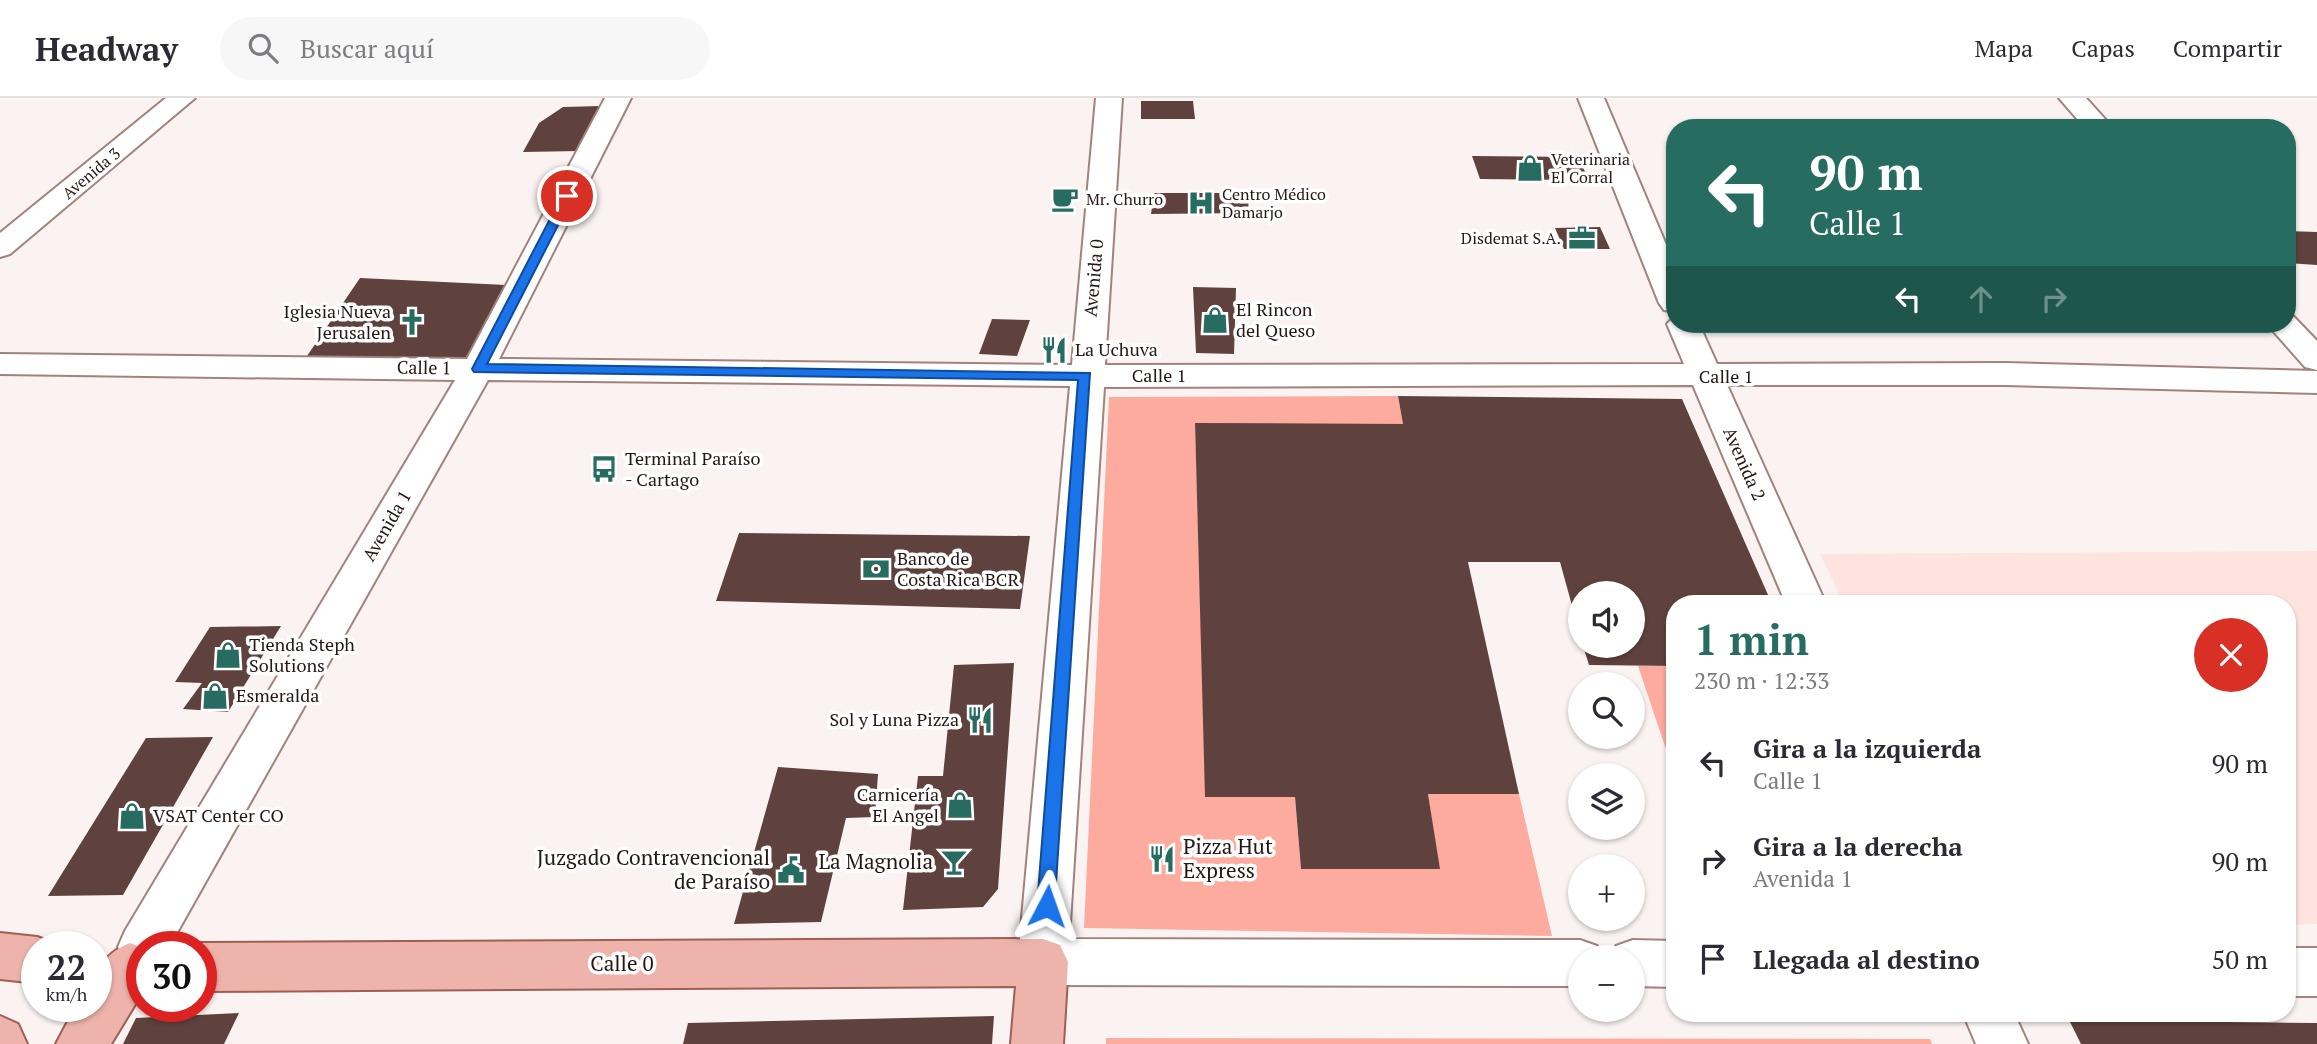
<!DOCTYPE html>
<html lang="es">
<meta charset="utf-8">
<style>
:root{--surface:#fff;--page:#f7f7f7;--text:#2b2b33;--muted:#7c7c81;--line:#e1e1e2;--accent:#276c60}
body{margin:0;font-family:"PT Serif",serif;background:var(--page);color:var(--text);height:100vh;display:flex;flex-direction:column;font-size:26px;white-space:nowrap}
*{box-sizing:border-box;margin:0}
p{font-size:23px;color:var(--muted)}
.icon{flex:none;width:38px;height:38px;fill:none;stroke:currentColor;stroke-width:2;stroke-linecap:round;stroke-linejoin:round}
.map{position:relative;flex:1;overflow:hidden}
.side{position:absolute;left:1666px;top:497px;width:630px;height:427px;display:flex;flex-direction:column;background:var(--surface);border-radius:28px;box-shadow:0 2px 5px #0004}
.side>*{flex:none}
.guide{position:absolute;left:1666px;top:21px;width:630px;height:214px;border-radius:28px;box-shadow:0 2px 5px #0004;background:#276c60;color:#fff;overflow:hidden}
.controls{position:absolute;left:1568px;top:483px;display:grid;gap:14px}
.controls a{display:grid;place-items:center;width:77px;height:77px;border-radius:50%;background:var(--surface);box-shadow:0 2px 5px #0004;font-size:35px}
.speed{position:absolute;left:21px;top:833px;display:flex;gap:14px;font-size:35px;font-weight:700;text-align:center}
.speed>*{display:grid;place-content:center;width:91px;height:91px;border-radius:50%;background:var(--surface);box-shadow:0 2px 5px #0004;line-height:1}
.speed small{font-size:18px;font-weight:400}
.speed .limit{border:10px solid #d22;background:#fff;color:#111}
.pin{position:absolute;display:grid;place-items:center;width:60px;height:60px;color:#fff;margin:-30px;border:4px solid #fff;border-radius:50%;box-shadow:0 2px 7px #0007}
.me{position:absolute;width:77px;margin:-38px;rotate:4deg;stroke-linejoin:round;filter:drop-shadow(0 0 5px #0008)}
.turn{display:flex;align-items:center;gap:24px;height:147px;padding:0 28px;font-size:32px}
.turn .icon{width:91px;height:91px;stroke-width:2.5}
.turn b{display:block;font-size:49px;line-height:60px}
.lanes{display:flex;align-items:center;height:66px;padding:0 28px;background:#0003;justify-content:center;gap:35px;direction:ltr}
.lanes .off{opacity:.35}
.round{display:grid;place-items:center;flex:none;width:74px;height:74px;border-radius:37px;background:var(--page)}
.overview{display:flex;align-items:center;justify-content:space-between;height:119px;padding:0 28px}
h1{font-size:42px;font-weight:700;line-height:52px;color:var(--accent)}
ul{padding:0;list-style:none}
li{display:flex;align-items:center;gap:21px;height:98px;padding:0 28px}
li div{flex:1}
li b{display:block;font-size:26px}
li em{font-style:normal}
header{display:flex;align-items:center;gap:42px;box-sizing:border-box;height:98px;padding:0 35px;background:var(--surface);border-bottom:2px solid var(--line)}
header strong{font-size:33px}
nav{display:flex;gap:38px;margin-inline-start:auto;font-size:24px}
.search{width:490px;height:63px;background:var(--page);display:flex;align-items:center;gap:18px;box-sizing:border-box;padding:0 24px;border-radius:38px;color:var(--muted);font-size:26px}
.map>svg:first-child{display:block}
.built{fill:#ffe3df}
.green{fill:#fdab9f}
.building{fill:#5f423d}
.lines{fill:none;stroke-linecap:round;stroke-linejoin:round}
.minor-casing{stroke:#a2827c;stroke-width:4}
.major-casing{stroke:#a05d53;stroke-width:4}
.minor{fill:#fff;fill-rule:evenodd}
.major{fill:#eeb4ac;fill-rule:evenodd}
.route{fill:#1a73e8;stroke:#114b97;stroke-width:2}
.labels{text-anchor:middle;stroke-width:7;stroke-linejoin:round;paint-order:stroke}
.far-poi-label{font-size:16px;fill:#241715;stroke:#fff;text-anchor:start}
.far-street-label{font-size:16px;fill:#241715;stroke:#fff}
.street-label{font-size:18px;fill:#241715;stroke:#fff}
.poi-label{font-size:18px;fill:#241715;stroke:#fff;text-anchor:start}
.near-poi-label{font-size:21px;fill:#241715;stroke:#fff;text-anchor:end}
.near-street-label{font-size:21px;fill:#241715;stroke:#fff}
</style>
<header>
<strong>Headway</strong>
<div class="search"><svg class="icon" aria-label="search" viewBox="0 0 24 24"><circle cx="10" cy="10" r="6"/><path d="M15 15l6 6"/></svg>Buscar aquí</div>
<nav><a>Mapa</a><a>Capas</a><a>Compartir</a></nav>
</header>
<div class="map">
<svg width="2317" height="946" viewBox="0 0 2317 946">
<rect width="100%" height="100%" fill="#faf3f2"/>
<path class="built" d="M2317,453V826L2287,827V506H1844L1820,456Z"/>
<path class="green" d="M1398,298L1403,326H1195L1206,699H1295L1301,771H1439L1428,696H1519L1552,838L1084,830L1109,299Z
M1638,568H1675V678Z
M1106,940L1930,941L1932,946H1106Z"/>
<path class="building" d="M1141,3H1193L1195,21H1141Z
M600,8L579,53L523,54L539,25L563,9Z
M1472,58L1578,59L1589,82L1480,81Z
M1154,95H1249L1248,115L1151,116Z
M1600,129L1610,151H1564L1555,130Z
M2287,133L2317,134V167L2287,165Z
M360,180L506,187L478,270L305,261Z
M1193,189L1236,190L1234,256L1196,255Z
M992,221L1030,222L1017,258L979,256Z
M1398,298L1682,301L1772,506H1675V568L1589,567L1583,548H1633V495H1580L1579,533L1560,464H1468L1519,696H1428L1440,771H1301L1295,699H1205L1195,325L1403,326Z
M739,435L1030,438L1020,511L716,503Z
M281,528L228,614L183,611L202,585L175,584L210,529Z
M1014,565L998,791L983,809L903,812L918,678H943L954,567Z
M213,639L123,797L48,798L146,640Z
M778,669L878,676L875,719L846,720L821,824L734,826Z
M239,915L224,946H123L136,920Z
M994,918L992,946H683L688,925Z
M2069,922L2317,925V946H2081Z"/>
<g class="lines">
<defs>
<path id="minor" d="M166,0H195L10,156L0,159V135Z
M605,0H631L499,261L1072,267L1096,0H1122L1105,267L1684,266L1667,226L1675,218V226H1699L1717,266L2005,265L2317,273V295L2005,287H1727L1826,506H1786L1693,287L1104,289L1069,841L1580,842L1597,848L1602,859H1580V888L1043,887L1026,881L1018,864L1070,288L488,282L169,849H142V872L125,865L118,849L125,833L455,282L0,276V256L467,261Z
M1578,0H1604L1675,168V214L1664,212L1659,205Z
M2059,0H2086L2113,30H2085Z
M2287,217L2294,219L2317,243V272L2305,269L2267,226H2287Z
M1633,842L1675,843V889L1633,888V859H1611L1616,848Z
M2287,850H2317V898H2287Z
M1963,915H2014L2028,946H1976Z"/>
<path id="major" d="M0,835L37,839L54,845L56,849H37V885L0,881Z
M1043,841L1060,847L1068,864L1063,946H1011L1016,888L201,893V849H193L201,845Z
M130,845L142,850V895L111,946H56L76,908H96C96,877 98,858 130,845Z
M0,918L18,926L27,946H0Z"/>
</defs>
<use href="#minor" class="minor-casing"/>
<use href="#major" class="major-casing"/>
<use href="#minor" class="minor"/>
<use href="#major" class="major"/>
</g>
<path class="route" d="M567,95L573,98L487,266L1090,275L1054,815L1047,817L1040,815L1037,808L1078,282L474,274L472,271L562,98Z"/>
<defs>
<symbol id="shop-bare" viewBox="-9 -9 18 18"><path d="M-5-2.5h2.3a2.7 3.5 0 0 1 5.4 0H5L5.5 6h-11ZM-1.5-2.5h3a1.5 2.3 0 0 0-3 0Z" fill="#276c60" stroke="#fff" stroke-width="2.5" paint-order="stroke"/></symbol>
<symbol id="cafe-bare" viewBox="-9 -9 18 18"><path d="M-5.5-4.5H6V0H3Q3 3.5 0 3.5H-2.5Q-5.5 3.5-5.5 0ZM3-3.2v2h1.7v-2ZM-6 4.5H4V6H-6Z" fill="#276c60" stroke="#fff" stroke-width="2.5" paint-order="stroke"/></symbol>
<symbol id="hospital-bare" viewBox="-9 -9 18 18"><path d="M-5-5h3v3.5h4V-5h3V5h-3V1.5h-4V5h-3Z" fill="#276c60" stroke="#fff" stroke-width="2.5" paint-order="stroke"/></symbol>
<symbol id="office-bare" viewBox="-9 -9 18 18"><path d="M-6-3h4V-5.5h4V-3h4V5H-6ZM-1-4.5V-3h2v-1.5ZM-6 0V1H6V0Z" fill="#276c60" stroke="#fff" stroke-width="2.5" paint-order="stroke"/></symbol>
<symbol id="church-bare" viewBox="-9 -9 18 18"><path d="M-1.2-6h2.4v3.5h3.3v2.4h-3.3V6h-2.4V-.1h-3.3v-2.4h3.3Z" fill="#276c60" stroke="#fff" stroke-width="2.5" paint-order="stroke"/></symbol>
<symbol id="restaurant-bare" viewBox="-9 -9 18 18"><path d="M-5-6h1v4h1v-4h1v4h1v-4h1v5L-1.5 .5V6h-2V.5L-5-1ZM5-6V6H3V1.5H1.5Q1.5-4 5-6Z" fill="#276c60" stroke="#fff" stroke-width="2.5" paint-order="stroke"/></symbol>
<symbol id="bus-bare" viewBox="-9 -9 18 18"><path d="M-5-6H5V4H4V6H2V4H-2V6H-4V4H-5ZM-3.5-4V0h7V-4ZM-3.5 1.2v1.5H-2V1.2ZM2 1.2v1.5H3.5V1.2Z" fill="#276c60" stroke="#fff" stroke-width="2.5" paint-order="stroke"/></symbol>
<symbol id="bank-bare" viewBox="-9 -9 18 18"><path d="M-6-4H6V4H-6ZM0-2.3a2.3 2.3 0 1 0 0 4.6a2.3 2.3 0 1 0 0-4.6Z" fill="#276c60" stroke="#fff" stroke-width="2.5" paint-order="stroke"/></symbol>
<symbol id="bar-bare" viewBox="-9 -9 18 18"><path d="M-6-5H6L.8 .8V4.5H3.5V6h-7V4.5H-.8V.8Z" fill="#276c60" stroke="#fff" stroke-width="2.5" paint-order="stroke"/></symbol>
<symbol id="civic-bare" viewBox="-9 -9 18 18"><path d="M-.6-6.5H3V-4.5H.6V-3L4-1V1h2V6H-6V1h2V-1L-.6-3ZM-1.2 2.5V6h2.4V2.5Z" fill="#276c60" stroke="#fff" stroke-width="2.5" paint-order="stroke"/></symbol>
</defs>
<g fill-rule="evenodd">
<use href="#shop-bare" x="1511" y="51" width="38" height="38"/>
<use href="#cafe-bare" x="1046" y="82" width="38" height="38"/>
<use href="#hospital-bare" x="1182" y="86" width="38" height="38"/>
<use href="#office-bare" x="1563" y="121" width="38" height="38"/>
<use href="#shop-bare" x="1196" y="203" width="38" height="38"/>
<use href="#church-bare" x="393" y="205" width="38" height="38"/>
<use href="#restaurant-bare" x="1035" y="233" width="38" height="38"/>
<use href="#bus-bare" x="585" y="352" width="38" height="38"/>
<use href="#bank-bare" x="857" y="452" width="38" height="38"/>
<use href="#shop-bare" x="209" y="538" width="38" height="38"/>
<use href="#shop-bare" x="196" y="579" width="38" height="38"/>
<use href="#restaurant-bare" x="961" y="603" width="38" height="38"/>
<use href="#shop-bare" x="941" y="688" width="38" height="38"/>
<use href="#shop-bare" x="113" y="699" width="38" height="38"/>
<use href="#restaurant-bare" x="1143" y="742" width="38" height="38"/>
<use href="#bar-bare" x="935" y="745" width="38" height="38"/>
<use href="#civic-bare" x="772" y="753" width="38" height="38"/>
</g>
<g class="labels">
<g class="far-poi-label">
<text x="1551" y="67">Veterinaria<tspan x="1551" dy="18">El Corral</tspan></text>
<text x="1222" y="102">Centro Médico<tspan x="1222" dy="18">Damarjo</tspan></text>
<text x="1086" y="107">Mr. Churro</text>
<text x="1561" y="146" text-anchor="end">Disdemat S.A.</text>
</g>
<g class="far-street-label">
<text transform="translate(91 75) rotate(-40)" y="6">Avenida 3</text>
</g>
<g class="street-label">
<text transform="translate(1094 180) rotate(-85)" y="6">Avenida 0</text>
<text transform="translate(424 270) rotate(1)" y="6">Calle 1</text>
<text x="1159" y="284">Calle 1</text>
<text x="1726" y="285">Calle 1</text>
<text transform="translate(1744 366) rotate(66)" y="6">Avenida 2</text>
<text transform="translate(387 428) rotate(-60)" y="6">Avenida 1</text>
</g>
<g class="poi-label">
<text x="1236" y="218">El Rincon<tspan x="1236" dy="21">del Queso</tspan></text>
<text x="391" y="220" text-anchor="end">Iglesia Nueva<tspan x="391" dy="21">Jerusalen</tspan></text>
<text x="1075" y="258">La Uchuva</text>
<text x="625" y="367">Terminal Paraíso<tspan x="625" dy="21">- Cartago</tspan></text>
<text x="897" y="467">Banco de<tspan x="897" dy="21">Costa Rica BCR</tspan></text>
<text x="249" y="553">Tienda Steph<tspan x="249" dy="21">Solutions</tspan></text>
<text x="236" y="604">Esmeralda</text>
<text x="959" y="628" text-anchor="end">Sol y Luna Pizza</text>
<text x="939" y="703" text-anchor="end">Carnicería<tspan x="939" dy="21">El Angel</tspan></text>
<text x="153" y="724">VSAT Center CO</text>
</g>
<g class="near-poi-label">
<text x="1183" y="756" text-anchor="start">Pizza Hut<tspan x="1183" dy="24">Express</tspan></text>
<text x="770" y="767">Juzgado Contravencional<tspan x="770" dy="24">de Paraíso</tspan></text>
<text x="933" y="771">La Magnolia</text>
</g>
<g class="near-street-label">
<text x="622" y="873">Calle 0</text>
</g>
</g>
</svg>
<div class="controls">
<a><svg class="icon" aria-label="sound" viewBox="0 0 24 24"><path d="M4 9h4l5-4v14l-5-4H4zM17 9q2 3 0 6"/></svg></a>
<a><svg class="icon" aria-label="search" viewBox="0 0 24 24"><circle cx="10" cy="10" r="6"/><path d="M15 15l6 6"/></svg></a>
<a><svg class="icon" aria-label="layers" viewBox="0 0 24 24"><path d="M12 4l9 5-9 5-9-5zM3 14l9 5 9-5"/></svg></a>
<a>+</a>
<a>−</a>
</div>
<div class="speed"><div>22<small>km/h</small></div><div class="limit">30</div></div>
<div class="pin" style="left:567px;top:98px;background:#d93025"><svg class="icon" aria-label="arrive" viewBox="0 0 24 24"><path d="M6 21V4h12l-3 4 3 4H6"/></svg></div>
<svg class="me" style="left:1047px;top:808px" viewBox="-20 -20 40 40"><path d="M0-17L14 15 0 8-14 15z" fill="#1a73e8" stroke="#fff" stroke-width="4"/></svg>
<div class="guide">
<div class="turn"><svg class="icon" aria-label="left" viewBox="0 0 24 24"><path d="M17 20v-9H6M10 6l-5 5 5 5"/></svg><div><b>90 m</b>Calle 1</div></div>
<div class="lanes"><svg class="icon" aria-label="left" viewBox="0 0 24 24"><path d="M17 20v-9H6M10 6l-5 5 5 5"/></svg><svg class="icon off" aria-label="ahead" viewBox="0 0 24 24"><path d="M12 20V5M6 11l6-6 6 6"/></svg><svg class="icon off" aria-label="right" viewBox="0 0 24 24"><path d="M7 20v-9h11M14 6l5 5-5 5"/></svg></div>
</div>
<section class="side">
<div class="overview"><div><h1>1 min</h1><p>230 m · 12:33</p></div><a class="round" style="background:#d93025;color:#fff"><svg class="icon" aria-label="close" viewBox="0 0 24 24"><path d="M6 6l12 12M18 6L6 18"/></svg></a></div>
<ul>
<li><svg class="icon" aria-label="left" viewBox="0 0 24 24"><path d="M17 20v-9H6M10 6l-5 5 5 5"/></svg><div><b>Gira a la izquierda</b><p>Calle 1</p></div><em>90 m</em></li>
<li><svg class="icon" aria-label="right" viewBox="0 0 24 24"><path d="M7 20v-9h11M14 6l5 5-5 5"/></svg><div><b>Gira a la derecha</b><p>Avenida 1</p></div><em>90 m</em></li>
<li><svg class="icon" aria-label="arrive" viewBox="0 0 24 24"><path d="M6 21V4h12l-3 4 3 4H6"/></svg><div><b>Llegada al destino</b></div><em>50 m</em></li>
</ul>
</section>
</div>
